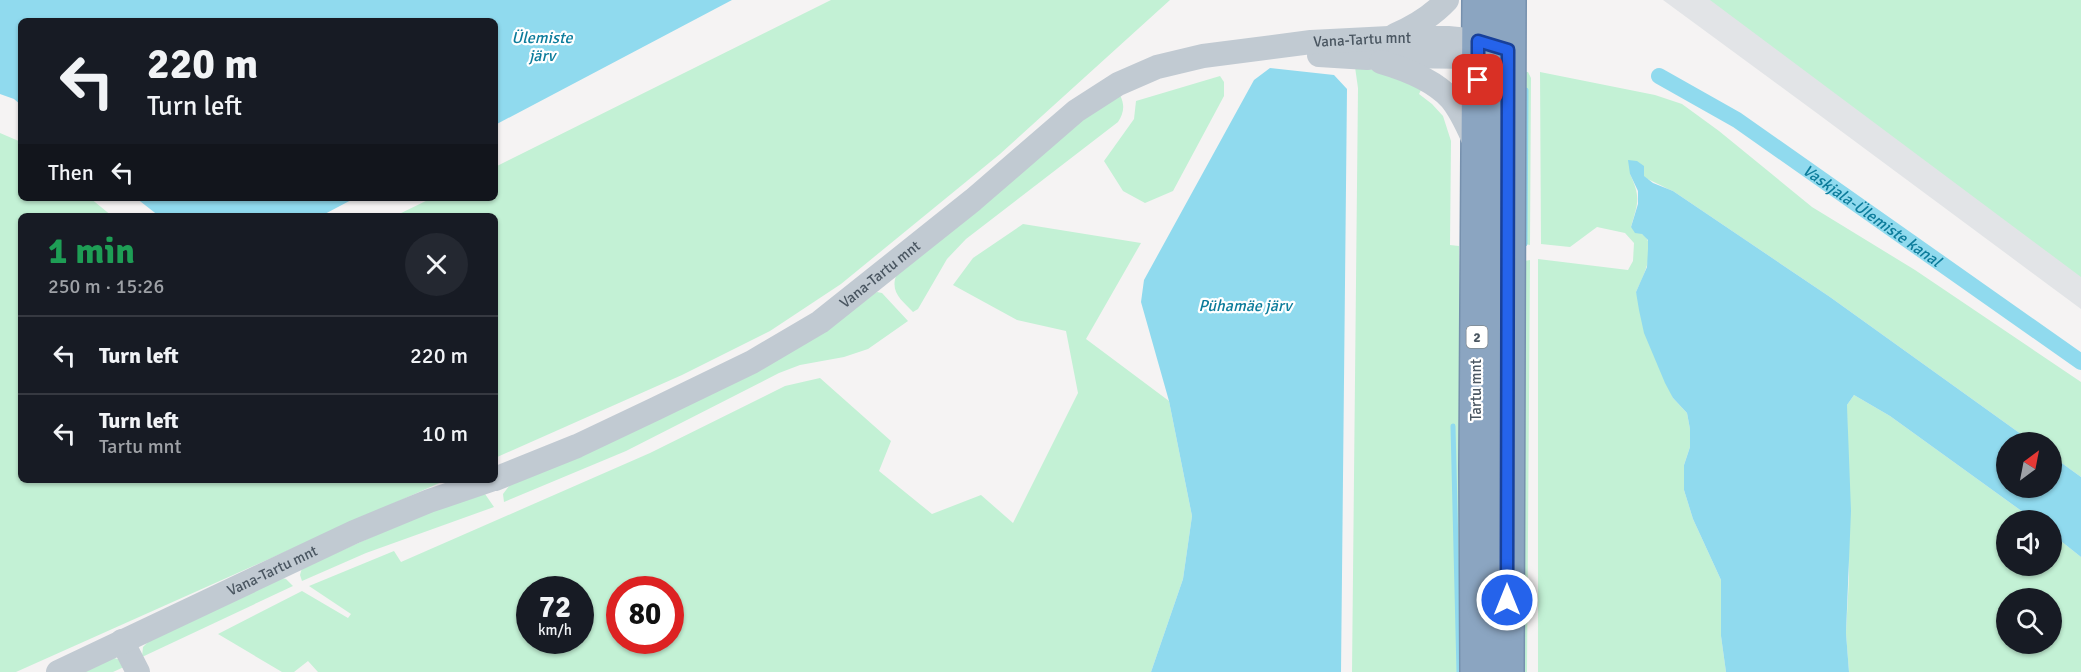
<!DOCTYPE html>
<meta charset="utf-8">
<style>
:root{--surface:#171b24;--page:#242831;--text:#f1f3f6;--muted:#9ea1a6;--line:#363941}
body{margin:0;font-family:Signika,sans-serif;background:var(--page);color:var(--text);height:100vh;display:flex;flex-direction:column;font-size:22px;white-space:nowrap}
*{box-sizing:border-box;margin:0}
p{font-size:20px;color:var(--muted)}
.icon{flex:none;width:33px;height:33px;fill:none;stroke:currentColor;stroke-width:2;stroke-linecap:round;stroke-linejoin:round}
.map{position:relative;flex:1;overflow:hidden}
.details{position:absolute;left:18px;top:213px;width:480px;height:270px;display:flex;flex-direction:column;background:var(--surface);border-radius:9px;box-shadow:0 2px 4px #0004}
.details>*{flex:none}
.top-card{position:absolute;left:18px;top:18px;width:480px;height:183px;border-radius:9px;box-shadow:0 2px 4px #0004;background:#171b24;color:var(--text);overflow:hidden}
.needle{width:39px;rotate:32deg}
.controls{position:absolute;left:1996px;top:432px;display:grid;gap:12px}
.controls a{display:grid;place-items:center;width:66px;height:66px;border-radius:50%;background:var(--surface);box-shadow:0 2px 4px #0004;font-size:30px}
.speed{position:absolute;left:516px;top:576px;display:flex;gap:12px;font-size:30px;font-weight:700;text-align:center}
.speed>*{display:grid;place-content:center;width:78px;height:78px;border-radius:50%;background:var(--surface);box-shadow:0 2px 4px #0004;line-height:1}
.speed small{font-size:15px;font-weight:400}
.speed .limit{border:9px solid #d22;background:#fff;color:#111}
.pin{position:absolute;display:grid;place-items:center;width:51px;height:51px;color:#fff;margin:-26px;border-radius:12px;box-shadow:0 3px 9px #0006}
.me{position:absolute;width:66px;margin:-33px;rotate:0deg;stroke-linejoin:round;filter:drop-shadow(0 0 4px #0008)}
.turn{display:flex;align-items:center;gap:21px;height:126px;padding:0 30px;font-size:27px}
.turn .icon{width:78px;height:78px;stroke-width:2.5}
.turn b{display:block;font-size:42px;line-height:51px}
.then{display:flex;align-items:center;height:57px;padding:0 30px;background:#0003;gap:12px;font-size:22px}
.round{display:grid;place-items:center;flex:none;width:63px;height:63px;border-radius:32px;background:var(--page)}
.summary{display:flex;align-items:center;justify-content:space-between;height:102px;padding:0 30px}
h1{font-size:36px;font-weight:700;line-height:45px;color:#1e9e55}
ul{padding:0;list-style:none}
li{display:flex;align-items:center;gap:18px;height:78px;padding:0 30px;border-top:2px solid var(--line)}
li div{flex:1}
li b{display:block;font-size:22px}
li em{font-style:normal}
.map>svg:first-child{display:block}
.airport{fill:#e2e4e7}
.green{fill:#c3f1d5;fill-rule:evenodd}
.water{fill:#90daee}
.lines{fill:none;stroke-linecap:round;stroke-linejoin:round}
.stream{stroke:#90daee;stroke-width:5}
.canal{stroke:#90daee;stroke-width:16}
.highway-casing{stroke:#7690ad;stroke-width:36}
.minor{stroke:#c1cad2;stroke-width:24}
.highway{stroke:#8ba5c1;stroke-width:33}
.route-casing{stroke:#184099;stroke-width:15}
.route{stroke:#2563eb;stroke-width:10}
.labels{text-anchor:middle;stroke-width:4.5;stroke-linejoin:round;paint-order:stroke}
.shield{fill:#fff;stroke:#808990;stroke-width:1.5}
.shield-label{font-size:14px;font-weight:bold;fill:#4a5661}
.street-label{font-size:15px;fill:#4a5661;stroke:#fff}
.water-label{font-size:16px;font-style:italic;fill:#0c7c9b;stroke:#fff}
</style>
<div class="map">
<svg width="2081" height="672" viewBox="0 0 2081 672">
<rect width="100%" height="100%" fill="#f5f3f3"/>
<path class="airport" d="M1663,0H2081V309L1814,111Z"/>
<path class="green" d="M831,0H1170L1000,154L841,284L770,331L682,375L495,458V216H395L432,198H495V167Z
M1710,0H2081V277Z
M1355,67L1379,71L1423,86L1419,94L1432,104L1443,116L1451,141L1450,245L1459,246L1465,672H1352L1358,88Z
M1525,72H1528L1531,78L1530,245L1521,243Z
M1540,72L1655,95L1682,104L1719,131L1812,207L1915,270L2081,382V477L2052,456V442H2032L1830,297L1673,191C1658,185 1646,176 1630,174C1641,198 1638,202 1631,227C1636,230 1644,234 1647,239C1655,254 1642,279 1636,292L1673,398L1687,413L1690,429V447L1684,465V490L1693,519L1721,580V636L1726,672H1538V259L1628,270L1633,261L1634,243L1625,233L1597,227L1570,247L1541,244Z
M1220,76L1224,82V96L1173,191L1145,203L1123,191L1104,161L1134,119L1136,101Z
M1120,95C1125,105 1124,113 1118,122L966,239L947,259L918,309L913,312C903,301 890,293 896,276L1079,122Z
M0,133L21,142V198H90L112,216H21V480H446L16,672H0Z
M1023,224L1141,243L1086,339L1169,401L1192,516L1183,579L1151,672H318L308,661L294,672H282L218,634L302,591L348,618L351,614L309,586L394,551L401,562L650,453L785,386L820,378L891,441L879,471L932,514L981,495L1013,523L1078,393L1066,331L1017,320L953,285L973,258ZM530,590H580V640H530ZM620,590H670V640H620Z
M1530,260L1527,672H1518L1519,262Z
M877,292L882,293L908,321L868,349L844,357L800,365L779,373L626,451L504,502L503,494L512,482Z
M1854,395L1890,416L2034,520H2007V566H2052V534L2081,557V672H1849L1846,633L1849,577L1847,405ZM2007,598H2052V644H2007Z
M485,494L494,507L366,553L302,581L300,575L302,568L428,512Z
M279,577L286,579L293,586L142,657L143,647L151,639Z
M114,658L121,660L126,666L113,672H78Z"/>
<path class="water" d="M0,0H732L495,125V21H21V105L14,99L0,94Z
M1270,68L1334,75L1347,89L1341,672H1151L1183,579L1192,516L1169,401L1141,302L1144,280L1254,80Z
M1628,160L1637,161L1644,166V176L1653,183L1673,191L1830,297L2032,442H2007V488H2052V456L2081,477V557L2052,534V520H2034L1890,416L1854,395L1847,405L1851,511L1846,633L1849,672H1726L1721,636V580L1693,519L1684,490V465L1690,447V429L1687,413L1673,398L1665,383L1644,333L1639,310L1636,292L1647,267L1648,249V240L1642,234L1635,233L1631,227L1638,204V191L1630,174Z
M136,198H355L321,216H159Z"/>
<g class="lines">
<path class="stream" d="M1525,244L1526,90
M1453,426L1459,672"/>
<path class="canal" id="s1" d="M1659,76L1737,120L2081,362"/>
<defs>
<path id="highway" d="M1477,672L1476,467L1479,0
M1507,672L1509,0"/>
</defs>
<use href="#highway" class="highway-casing"/>
<g class="minor">
<path d="M1395,35C1416,26 1432,16 1447,0"/>
<path d="M1319,55L1367,58L1390,56L1478,57L1494,53"/>
<path d="M1381,62C1405,69 1434,80 1451,99C1462,112 1469,130 1476,145"/>
<path id="s2" d="M495,479L577,446L655,409L752,362L820,322L973,200L1076,111L1118,84L1157,67L1203,56L1311,42L1389,38H1448L1478,41L1494,45"/>
<path d="M122,641L138,672"/>
<path id="s3" d="M58,672L354,532L429,501L491,480"/>
</g>
<use href="#highway" class="highway"/>
</g>
<g class="lines">
<defs>
<path id="route" d="M1478,80V41L1508,50L1507,600"/>
</defs>
<use href="#route" class="route-casing"/>
<use href="#route" class="route"/>
</g>
<g class="labels">
<rect class="shield" x="1466.5" y="326" width="21" height="22" rx="4.5"/>
<g class="shield-label">
<text x="1477" y="342">2</text>
</g>
<g class="street-label">
<text dy="5" stroke="none"><textPath href="#s2" startOffset="993">Vana-Tartu mnt</textPath></text>
<text dy="5" stroke="none"><textPath href="#s2" startOffset="438">Vana-Tartu mnt</textPath></text>
<text transform="translate(1476 390) rotate(-90)" y="5">Tartu mnt</text>
<text dy="5" stroke="none"><textPath href="#s3" startOffset="237">Vana-Tartu mnt</textPath></text>
</g>
<g class="water-label">
<text x="542" y="43">Ülemiste<tspan x="542" dy="18">järv</tspan></text>
<text dy="6" stroke="none"><textPath href="#s1" startOffset="255">Vaskjala-Ülemiste kanal</textPath></text>
<text x="1245" y="311">Pühamäe järv</text>
</g>
</g>
</svg>
<div class="controls">
<a><svg class="needle" viewBox="-14 -14 28 28"><path d="M0-13l5 13h-10z" fill="#e53935"/><path d="M0 13l5-13h-10z" fill="#9ea1a6"/></svg></a>
<a><svg class="icon" aria-label="sound" viewBox="0 0 24 24"><path d="M4 9h4l5-4v14l-5-4H4zM17 9q2 3 0 6"/></svg></a>
<a><svg class="icon" aria-label="search" viewBox="0 0 24 24"><circle cx="10" cy="10" r="6"/><path d="M15 15l6 6"/></svg></a>
</div>
<div class="speed"><div>72<small>km/h</small></div><div class="limit">80</div></div>
<div class="pin" style="left:1478px;top:80px;background:#d93025"><svg class="icon" aria-label="arrive" viewBox="0 0 24 24"><path d="M6 21V4h12l-3 4 3 4H6"/></svg></div>
<svg class="me" style="left:1507px;top:600px" viewBox="-20 -20 40 40"><circle r="17" fill="#2563eb" stroke="#fff" stroke-width="3"/><path d="M0-11L8 9 0 5-8 9z" fill="#fff"/></svg>
<div class="top-card">
<div class="turn"><svg class="icon" aria-label="left" viewBox="0 0 24 24"><path d="M17 20v-9H6M10 6l-5 5 5 5"/></svg><div><b>220 m</b>Turn left</div></div>
<div class="then">Then<svg class="icon" aria-label="left" viewBox="0 0 24 24"><path d="M17 20v-9H6M10 6l-5 5 5 5"/></svg></div>
</div>
<section class="details">
<div class="summary"><div><h1>1 min</h1><p>250 m · 15:26</p></div><a class="round"><svg class="icon" aria-label="close" viewBox="0 0 24 24"><path d="M6 6l12 12M18 6L6 18"/></svg></a></div>
<ul>
<li><svg class="icon" aria-label="left" viewBox="0 0 24 24"><path d="M17 20v-9H6M10 6l-5 5 5 5"/></svg><div><b>Turn left</b></div><em>220 m</em></li>
<li><svg class="icon" aria-label="left" viewBox="0 0 24 24"><path d="M17 20v-9H6M10 6l-5 5 5 5"/></svg><div><b>Turn left</b><p>Tartu mnt</p></div><em>10 m</em></li>
</ul>
</section>
</div>
